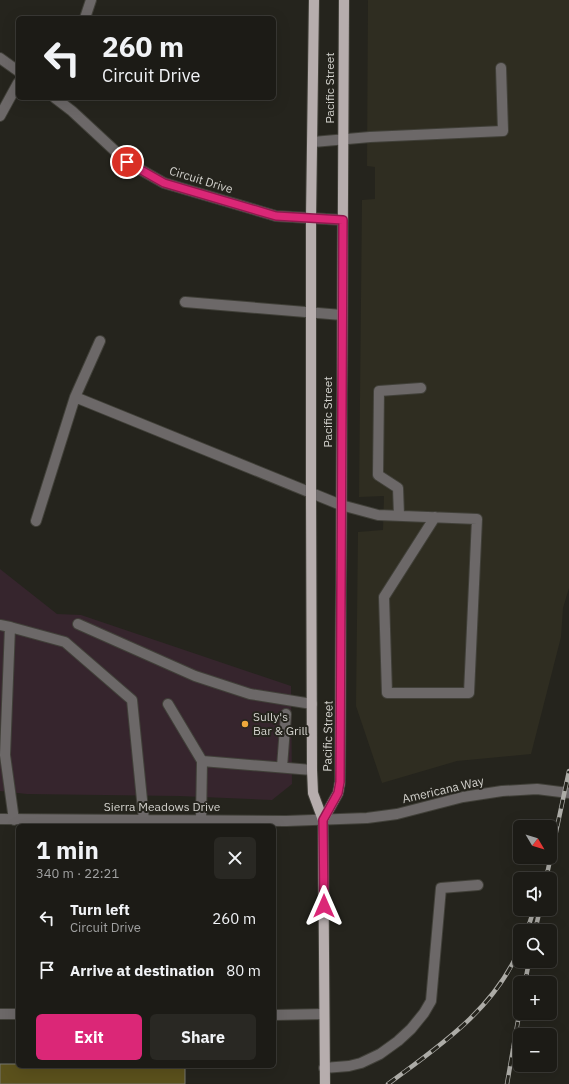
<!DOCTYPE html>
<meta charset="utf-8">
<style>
:root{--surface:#1c1b16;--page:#292823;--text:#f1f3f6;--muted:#a0a1a1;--line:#3a3935;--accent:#db2777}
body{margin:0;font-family:"IBM Plex Sans",sans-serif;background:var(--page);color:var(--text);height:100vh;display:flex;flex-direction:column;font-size:15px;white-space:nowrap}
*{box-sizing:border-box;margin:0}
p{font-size:13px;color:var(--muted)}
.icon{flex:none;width:22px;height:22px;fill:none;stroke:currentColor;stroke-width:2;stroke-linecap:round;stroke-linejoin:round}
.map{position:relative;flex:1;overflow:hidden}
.side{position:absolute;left:16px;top:824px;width:260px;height:244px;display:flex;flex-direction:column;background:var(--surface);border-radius:6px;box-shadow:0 4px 16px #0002,0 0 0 1px var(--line)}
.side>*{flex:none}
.hud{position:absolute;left:16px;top:16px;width:260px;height:84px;border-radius:6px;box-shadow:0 4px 16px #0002,0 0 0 1px var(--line);background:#1c1b16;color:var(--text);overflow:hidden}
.needle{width:26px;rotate:128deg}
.buttons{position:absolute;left:513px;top:820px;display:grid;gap:8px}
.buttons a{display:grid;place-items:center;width:44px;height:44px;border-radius:6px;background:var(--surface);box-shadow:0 4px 16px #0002,0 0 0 1px var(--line);font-size:20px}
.pin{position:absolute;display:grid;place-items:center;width:34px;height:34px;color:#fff;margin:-17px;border:2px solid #fff;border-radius:50%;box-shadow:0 1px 4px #0007}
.me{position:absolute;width:44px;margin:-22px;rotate:0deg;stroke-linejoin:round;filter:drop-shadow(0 0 3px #0008)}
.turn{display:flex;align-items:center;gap:14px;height:84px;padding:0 20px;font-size:18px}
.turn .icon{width:52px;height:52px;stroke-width:2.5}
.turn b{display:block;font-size:28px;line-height:34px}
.round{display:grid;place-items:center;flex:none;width:42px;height:42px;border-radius:6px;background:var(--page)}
.overview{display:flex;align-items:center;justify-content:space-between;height:68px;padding:0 20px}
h1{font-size:24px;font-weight:800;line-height:30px}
.action{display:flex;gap:8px;margin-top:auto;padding:8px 20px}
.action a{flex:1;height:46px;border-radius:6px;background:var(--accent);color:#fff;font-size:16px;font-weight:800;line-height:46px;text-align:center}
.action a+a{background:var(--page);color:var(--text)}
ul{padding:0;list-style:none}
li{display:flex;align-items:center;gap:12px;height:52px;padding:0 20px}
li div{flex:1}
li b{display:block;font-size:15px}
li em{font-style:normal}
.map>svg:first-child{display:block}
.commercial{fill:#36252d}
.built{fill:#2f2d21}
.building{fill:#5b511c;stroke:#77766e}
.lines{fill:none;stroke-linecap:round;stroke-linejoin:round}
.minor-casing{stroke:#414039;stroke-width:12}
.major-casing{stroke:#414039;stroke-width:12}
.minor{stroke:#6c6868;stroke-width:10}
.major{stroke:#b6adad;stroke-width:10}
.rail-casing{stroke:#adaca7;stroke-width:4.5}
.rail{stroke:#25241d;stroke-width:3;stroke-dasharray:9;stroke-linecap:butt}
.route-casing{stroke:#8e194d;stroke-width:10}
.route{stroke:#db2777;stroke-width:7}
.poi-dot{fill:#eea83c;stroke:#25241d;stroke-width:1.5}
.labels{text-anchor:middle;stroke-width:4;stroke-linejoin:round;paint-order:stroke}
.street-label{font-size:12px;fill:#d3d2cd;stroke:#25241d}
.poi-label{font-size:12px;fill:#d3d2cd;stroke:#25241d;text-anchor:start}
</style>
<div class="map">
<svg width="569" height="1084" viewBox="0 0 569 1084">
<rect width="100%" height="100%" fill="#25241d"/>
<path class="commercial" d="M0,569L57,614L81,615L291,686L292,784L272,800L179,796L27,794L0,791Z"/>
<path class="built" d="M368,0H569V588L563,608L561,637L531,754L457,761L382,783L356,706L358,532L383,530L384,496L359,497L362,200L375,199V167L367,166Z"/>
<path class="building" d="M0,1064H18V1066H185V1084H0Z"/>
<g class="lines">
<defs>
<path id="minor" d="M85,18L91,0
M0,58L18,71
M55,98L72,111L127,162L164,183L276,216L343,220
M0,116L18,83
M313,142L370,137L503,131L501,68
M185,302L342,315
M75,397L100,341
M399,515L398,488L378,475L379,391L421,388
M36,521L75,397L341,505L378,515L477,519L469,693H387L384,597L435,517
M78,624L195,676L250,694L312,704
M0,625L10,627L5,755L14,820
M10,627L65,642L132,700L144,820
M168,704L202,761
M282,767L286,714
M0,819L286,821L367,818L397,814L463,797L502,791L537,789L569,793
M201,821L202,761L312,770
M0,1014H18
M274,1015L324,1014
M324,1068L349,1066L361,1063L380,1054L398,1041L411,1029L424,1013L431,1001L441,888L478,885"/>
<path id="major" d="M314,0L311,218V493L312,770L313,793L323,820L325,1084
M323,820L338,793L340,782L344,0"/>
</defs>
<use href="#minor" class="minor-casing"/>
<use href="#major" class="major-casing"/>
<use href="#minor" class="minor"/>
<use href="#major" class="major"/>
<defs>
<path id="rail" d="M546,879L569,771
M527,931L534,909
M535,931L540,909
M525,983L529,961
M388,1084C439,1046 494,1010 520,948
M507,1084L520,1009"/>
</defs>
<use href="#rail" class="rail-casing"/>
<use href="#rail" class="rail"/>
</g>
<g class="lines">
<defs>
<path id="route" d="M127,162L164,183L276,216L343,220L340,782L338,793L323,820L324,906"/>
</defs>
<use href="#route" class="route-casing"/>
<use href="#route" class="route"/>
</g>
<circle class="poi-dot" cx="245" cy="724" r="4"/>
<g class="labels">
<g class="street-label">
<text transform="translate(330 88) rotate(-90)" y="4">Pacific Street</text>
<text transform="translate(201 180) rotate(17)" y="4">Circuit Drive</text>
<text transform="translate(328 412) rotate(-90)" y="4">Pacific Street</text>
<text transform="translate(328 736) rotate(-89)" y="4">Pacific Street</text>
<text transform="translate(443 790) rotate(-13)" y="4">Americana Way</text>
<text x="162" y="811">Sierra Meadows Drive</text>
</g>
<g class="poi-label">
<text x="253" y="721">Sully's<tspan x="253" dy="14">Bar &amp; Grill</tspan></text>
</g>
</g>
</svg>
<div class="buttons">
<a><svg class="needle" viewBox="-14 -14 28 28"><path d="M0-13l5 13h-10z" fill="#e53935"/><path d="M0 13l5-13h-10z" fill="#a0a1a1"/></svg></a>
<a><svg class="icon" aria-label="sound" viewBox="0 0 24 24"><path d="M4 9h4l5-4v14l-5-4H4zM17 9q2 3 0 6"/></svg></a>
<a><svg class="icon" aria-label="search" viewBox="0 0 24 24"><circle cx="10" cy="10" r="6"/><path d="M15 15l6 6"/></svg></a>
<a>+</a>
<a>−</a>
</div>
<div class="pin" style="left:127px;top:162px;background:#d93025"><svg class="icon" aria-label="arrive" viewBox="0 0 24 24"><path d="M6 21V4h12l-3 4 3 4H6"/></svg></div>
<svg class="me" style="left:324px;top:906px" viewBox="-20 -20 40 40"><path d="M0-17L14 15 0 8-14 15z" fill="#db2777" stroke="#fff" stroke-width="4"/></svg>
<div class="hud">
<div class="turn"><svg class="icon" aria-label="left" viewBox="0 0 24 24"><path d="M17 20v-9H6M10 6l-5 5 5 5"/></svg><div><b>260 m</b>Circuit Drive</div></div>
</div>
<section class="side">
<div class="overview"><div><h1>1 min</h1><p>340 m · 22:21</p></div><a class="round"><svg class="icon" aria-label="close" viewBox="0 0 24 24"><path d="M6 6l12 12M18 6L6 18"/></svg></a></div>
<ul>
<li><svg class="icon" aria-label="left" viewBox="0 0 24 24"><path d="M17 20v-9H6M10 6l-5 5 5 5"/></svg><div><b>Turn left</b><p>Circuit Drive</p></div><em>260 m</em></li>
<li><svg class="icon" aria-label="arrive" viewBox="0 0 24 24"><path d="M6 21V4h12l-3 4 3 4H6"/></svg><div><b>Arrive at destination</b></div><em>80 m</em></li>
</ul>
<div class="action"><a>Exit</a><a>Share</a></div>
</section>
</div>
